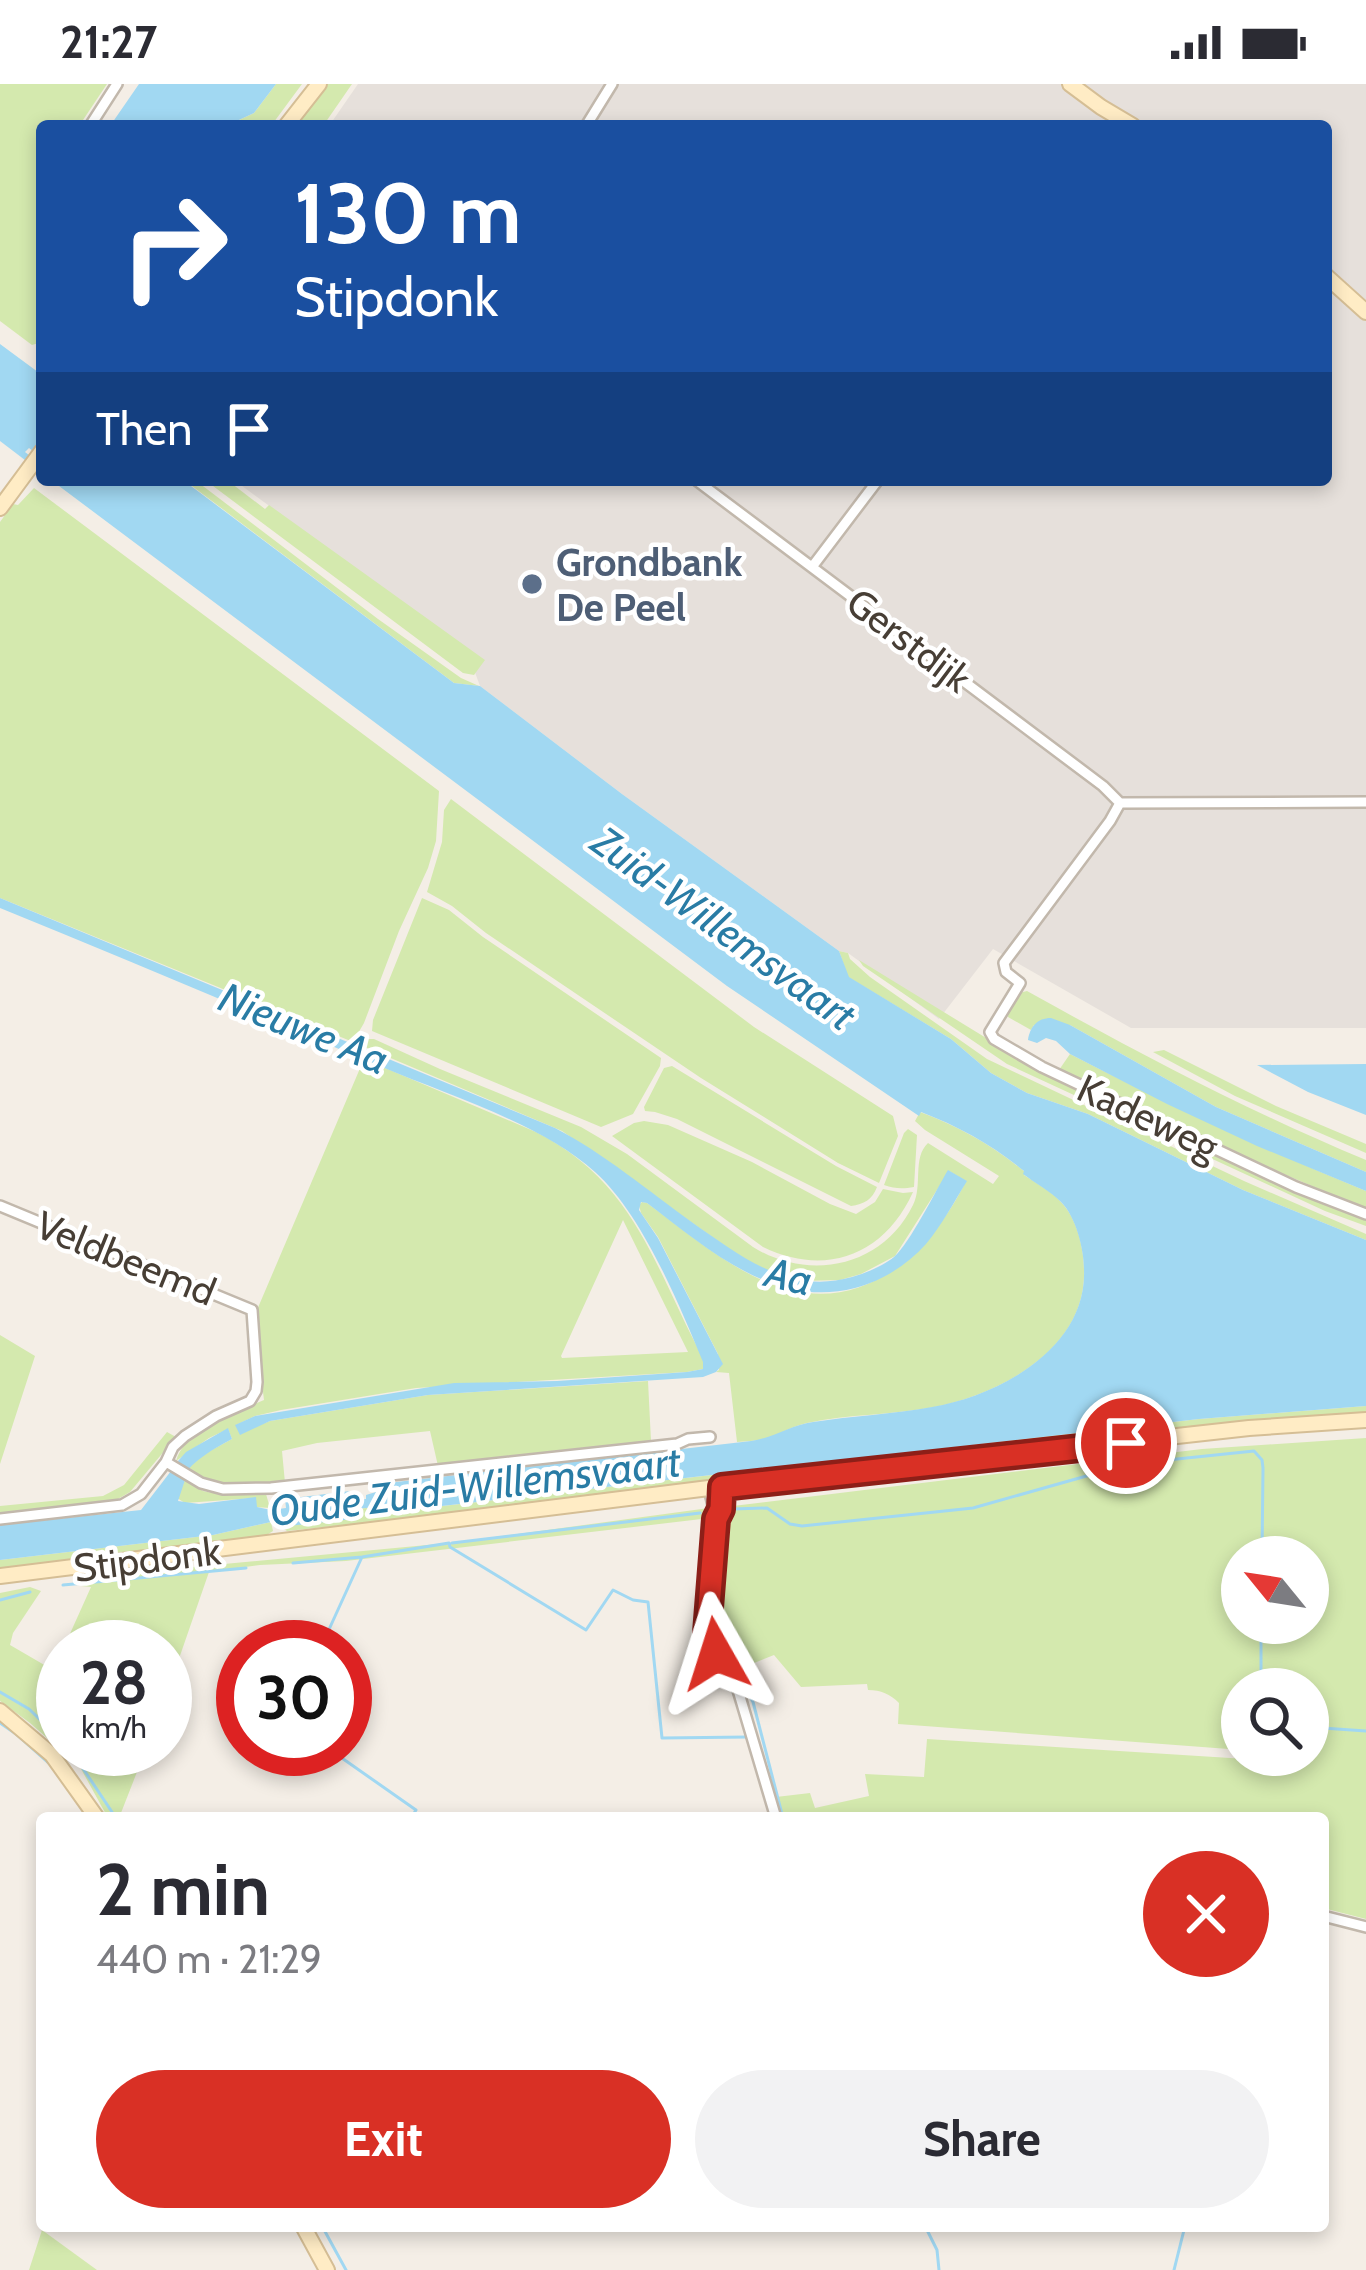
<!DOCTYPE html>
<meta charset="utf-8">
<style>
:root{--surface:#fff;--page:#f2f2f3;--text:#2b2b33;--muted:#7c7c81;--accent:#d93025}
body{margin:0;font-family:Cabin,sans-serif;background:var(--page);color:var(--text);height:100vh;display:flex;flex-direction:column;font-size:45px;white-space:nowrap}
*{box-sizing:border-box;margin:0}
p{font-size:39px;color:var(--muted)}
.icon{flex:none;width:66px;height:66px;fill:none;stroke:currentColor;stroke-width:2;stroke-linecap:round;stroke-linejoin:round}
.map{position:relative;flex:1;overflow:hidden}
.drawer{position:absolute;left:36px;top:1728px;width:1293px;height:420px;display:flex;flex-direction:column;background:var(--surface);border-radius:12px;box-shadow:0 6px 18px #0003}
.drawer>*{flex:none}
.guide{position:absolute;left:36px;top:36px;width:1296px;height:366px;border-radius:12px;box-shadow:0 6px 18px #0003;background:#1a4fa0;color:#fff;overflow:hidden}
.needle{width:78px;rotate:300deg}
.fabs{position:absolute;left:1221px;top:1452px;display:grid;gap:24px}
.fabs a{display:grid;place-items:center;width:108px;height:108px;border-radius:50%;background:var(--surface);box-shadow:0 6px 18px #0003;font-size:60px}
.speed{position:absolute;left:36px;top:1536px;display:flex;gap:24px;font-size:60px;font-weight:700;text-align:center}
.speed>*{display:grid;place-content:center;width:156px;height:156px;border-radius:50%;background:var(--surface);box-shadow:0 6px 18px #0003;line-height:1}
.speed small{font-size:30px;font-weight:400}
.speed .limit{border:18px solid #d22;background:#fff;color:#111}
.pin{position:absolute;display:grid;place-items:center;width:102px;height:102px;color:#fff;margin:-51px;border:6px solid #fff;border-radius:50%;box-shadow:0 3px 12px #0007}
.me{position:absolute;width:132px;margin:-66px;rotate:354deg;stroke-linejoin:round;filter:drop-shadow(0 0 9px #0008)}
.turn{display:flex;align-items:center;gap:42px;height:252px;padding:0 60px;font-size:54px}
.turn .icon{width:156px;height:156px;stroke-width:2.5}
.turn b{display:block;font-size:84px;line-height:102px}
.then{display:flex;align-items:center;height:114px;padding:0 60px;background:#0003;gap:24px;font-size:45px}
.round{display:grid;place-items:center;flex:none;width:126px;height:126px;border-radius:63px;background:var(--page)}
.headline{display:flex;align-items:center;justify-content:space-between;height:204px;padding:0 60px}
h1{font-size:72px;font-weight:700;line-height:90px}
.cta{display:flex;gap:24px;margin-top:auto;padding:24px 60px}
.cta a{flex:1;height:138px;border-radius:72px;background:var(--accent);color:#fff;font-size:48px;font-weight:700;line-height:138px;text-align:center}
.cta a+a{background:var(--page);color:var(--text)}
.status{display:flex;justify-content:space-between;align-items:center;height:84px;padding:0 60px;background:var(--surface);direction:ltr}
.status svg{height:33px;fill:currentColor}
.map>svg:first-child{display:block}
.industrial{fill:#e6e0db}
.green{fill:#d4e9ae;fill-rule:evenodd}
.water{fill:#a1d8f2}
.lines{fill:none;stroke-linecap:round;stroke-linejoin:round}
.stream{stroke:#a1d8f2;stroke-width:3}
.street-casing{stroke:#c2b8ac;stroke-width:14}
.secondary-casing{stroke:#d5be95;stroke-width:18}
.street{stroke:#fff;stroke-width:9}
.secondary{stroke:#ffecc5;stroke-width:14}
.route-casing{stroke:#8d1f18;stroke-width:30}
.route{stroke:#d93025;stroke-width:21}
.service-dot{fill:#5c6f8a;stroke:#fff;stroke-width:4.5}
.labels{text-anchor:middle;stroke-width:9;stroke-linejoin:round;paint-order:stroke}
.service-label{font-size:39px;font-weight:bold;fill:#4e5e75;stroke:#fff;text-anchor:start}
.street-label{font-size:39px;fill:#473e35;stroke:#fff}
.water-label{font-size:42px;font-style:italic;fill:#297ca5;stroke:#fff}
</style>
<div class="status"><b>21:27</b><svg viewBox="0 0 49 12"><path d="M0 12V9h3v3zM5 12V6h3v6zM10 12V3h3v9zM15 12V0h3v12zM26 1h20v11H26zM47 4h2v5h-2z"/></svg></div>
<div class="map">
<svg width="1366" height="2186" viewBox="0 0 1366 2186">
<rect width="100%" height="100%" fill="#f4eee6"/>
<path class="industrial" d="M358,0H1366V944H1131L993,865L939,935L848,869L839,867L622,710L480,602L467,567L234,396H1326V42H329Z"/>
<path class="green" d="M0,0H107L79,42H42V258L32,261L0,237Z
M276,0H302L271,42H226L254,29Z
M325,0H352L323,42H294Z
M184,396H195L378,535L461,594L479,602L454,599Z
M205,396H227L265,425L269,421L485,576L474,591L463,589Z
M34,404L439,707L436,757L428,784L399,847L364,939L353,958L0,814V438L13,420L18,421Z
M451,715L754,943L893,1032L898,1052L879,1099L838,1079L701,994L486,849L452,822L427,808L442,758L444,726Z
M422,814L449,826L483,853L661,974L660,982L633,1030L601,1043L372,947L373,936Z
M839,867L848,869L850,875L870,893L987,975L1244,1097L1350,1143L1366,1150V1156L1243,1106L1088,1030L1027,1009L991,989L951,955L848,893Z
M859,876L1022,976L1366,1133V1142L1325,1127L1007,980L863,882Z
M1027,907C1140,970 1246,1026 1366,1076V1088L1216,1023L1070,941H1034L1031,946L1008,933L1006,928L1019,909Z
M365,955H374L440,985L581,1043L627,1070L753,1163C809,1198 883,1183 913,1121C923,1101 912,1074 928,1059L993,1100L999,1092L925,1046L915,1037L920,1028C960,1043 992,1061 1025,1088L1024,1091C1036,1099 1051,1107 1061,1118C1077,1134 1084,1165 1084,1186C1087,1264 1001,1310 935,1323C893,1331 849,1330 807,1339C792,1342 779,1351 764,1355C755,1357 746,1357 737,1358L729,1289L716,1288L719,1286L718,1270L658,1153L641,1129L639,1121L642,1118L647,1119C684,1146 722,1179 764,1197C855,1238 928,1174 966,1097L949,1087L895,1172L861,1190L840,1196L802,1197L766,1187L742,1174L562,1047L360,961Z
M1164,966L1276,1022L1366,1060V1069L1235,1012L1153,968Z
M1070,970C1167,1020 1265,1065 1366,1107V1125L1253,1077L1059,986Z
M364,975L536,1048C636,1099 654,1183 703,1274V1285L687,1288L416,1304L281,1326L255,1332L236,1341L257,1342L270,1337L428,1311L648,1297L651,1357L438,1382L430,1347L317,1359L282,1367L285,1399L207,1398L187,1386L197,1374L232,1355L228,1345L209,1354L176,1377C184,1346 237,1328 264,1316L254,1233ZM623,1136L688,1268L562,1274L561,1272Z
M672,982L836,1082L877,1103C872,1116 864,1120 851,1122L677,1035L655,1028L645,1027L644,1023L664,984Z
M644,1037L668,1041L752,1078L830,1120L856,1130L875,1118L883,1105L903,1109L913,1108C884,1172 825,1193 763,1163L612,1052L634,1039Z
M908,1045L917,1051L914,1103C903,1105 895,1105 884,1101L904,1049Z
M0,1251L35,1272L0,1380Z
M1366,1322V1332L287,1447L281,1443L278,1435L287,1433L288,1441L353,1434V1425L368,1424L399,1427L1199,1335Z
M167,1348L176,1353L130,1408L111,1419L0,1432V1422L103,1412L124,1401Z
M1366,1354V1835L1323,1824V1734H782L776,1713L810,1709L815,1724L869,1712L865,1690L924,1693L927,1655L1262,1676L1263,1671H1308V1605H1242V1666L898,1640L899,1619C890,1610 881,1606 868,1606L867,1600L801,1603L774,1571L732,1588L722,1570L716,1546L726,1432L733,1422L1202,1365ZM1242,1473H1308V1539H1242Z
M185,1396C186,1397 202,1406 203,1407C224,1413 246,1404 266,1410L270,1424L256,1423L255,1414L185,1419L177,1414Z
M709,1424L710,1434L346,1477L260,1481L209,1488L165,1615V1563H64L91,1503L81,1502L107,1494L160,1486L459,1458Z
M271,1438L273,1447L265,1452L253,1454L0,1484V1476L213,1451Z
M30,1503L41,1507L13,1549L10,1561L53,1586L63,1566V1665H146L119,1734H108L80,1683L30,1639L0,1617V1509Z
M42,2146L97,2186H29Z"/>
<path class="water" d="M139,0H276L254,29L226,42H110Z
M0,260L42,291V374L29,364L25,368L42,381V389L0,357Z
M51,396H183L454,599L480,602L622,710L839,867L849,893L951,955L991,989L1027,1009L1088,1030L1243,1106L1366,1156V1322L1199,1335L398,1427L367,1424L353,1425V1435L288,1442L287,1433L272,1435L271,1438L213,1451L0,1476V1441L141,1426L171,1387L175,1388L179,1381L178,1377L186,1368L228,1344L232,1355C212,1366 195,1375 182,1393L185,1396L178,1417L199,1420L256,1413L257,1423L271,1426L286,1424L285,1415L350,1407L352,1416L366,1415V1411L379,1407V1400L751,1357C773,1354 791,1341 813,1338C852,1332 893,1330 932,1323C999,1312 1087,1264 1084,1186C1084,1165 1076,1133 1061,1118C1050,1107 1035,1099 1023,1090L1024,1087C992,1061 960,1043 921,1028L919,1032L727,902Z
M0,814L555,1044C602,1068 650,1108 693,1139C742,1173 789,1211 852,1193C866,1189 883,1182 894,1173C910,1159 936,1106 948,1086L967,1097C954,1118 942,1141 926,1160C907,1181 882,1197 855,1204C774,1225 708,1165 647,1119L641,1118L639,1126L658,1154L723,1280L716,1288L703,1293L428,1311L270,1337L240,1351L235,1341L255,1332L454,1299L557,1297L687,1288L703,1285V1278C679,1220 642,1130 595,1088C542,1040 448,1011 382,983C255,930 128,876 0,824Z
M1051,934L1070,941L1216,1023L1366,1088V1107L1257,1062L1167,1020L1070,970L1056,957L1046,954L1037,959L1028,956C1030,943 1037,934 1051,934Z
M1366,980V1031L1308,1008L1257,981Z"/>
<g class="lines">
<path class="stream" d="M452,1459L700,1429
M293,1479L362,1473L449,1459L450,1463L586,1546L613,1506L633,1516L648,1518L662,1654L748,1653
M63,1501L246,1484
M0,1516L30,1508
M703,1551L714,1579L732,1606L737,1618
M321,1563L362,1473
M1261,1605V1539
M0,1608L29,1625L63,1658
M0,1639L16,1650L53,1683
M1308,1643L1366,1647
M70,1665L116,1734
M329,1665L416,1726L411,1734
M783,1734L753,1618L715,1546L717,1505L725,1441L732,1425L767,1424L790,1440L802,1442L973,1424L1129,1380L1254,1367L1262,1376L1263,1384L1262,1473
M322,2142L346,2186
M925,2142L937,2166L939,2186
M1174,2186L1185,2142"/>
<defs>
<path id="street" d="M90,42L117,0
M586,42L612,0
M696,396L1103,702L1120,719L1366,718
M812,483L878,396
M1120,719L1110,737L1004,879L1006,888L1020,899L990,948L994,955L1042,983L1296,1103L1366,1130
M0,1122L252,1226L257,1298L256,1307L250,1317L216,1332L185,1352L173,1363L166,1378L141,1410L122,1421L0,1435
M166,1378L201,1399L223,1405L271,1404L677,1360L688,1355L710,1353
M722,1403L721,1425L716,1435L707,1549L715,1570L738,1606L776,1734
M709,1404L716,1435
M1323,1832L1366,1843"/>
<path id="secondary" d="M1070,0L1101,23L1133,42
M286,42L319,0
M1326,192L1366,228
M0,424L42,367
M0,1492L709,1404L1249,1344L1366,1336
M0,1627L52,1671L97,1734
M303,2142L327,2186"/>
</defs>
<use href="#street" class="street-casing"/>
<use href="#secondary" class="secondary-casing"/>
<use href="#street" class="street"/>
<use href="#secondary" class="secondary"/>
</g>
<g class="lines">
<defs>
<path id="route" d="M716,1570L707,1549L716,1435L721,1425L722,1403L1126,1359"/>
</defs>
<use href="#route" class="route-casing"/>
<use href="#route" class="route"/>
</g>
<circle class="service-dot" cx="532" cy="500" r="12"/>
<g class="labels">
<g class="service-label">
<text x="556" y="492">Grondbank<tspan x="556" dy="45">De Peel</tspan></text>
</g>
<g class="street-label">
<text transform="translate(909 556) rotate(37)" y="14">Gerstdijk</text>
<text transform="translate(1148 1033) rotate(25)" y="14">Kadeweg</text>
<text transform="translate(126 1174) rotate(22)" y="14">Veldbeemd</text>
<text transform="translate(147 1475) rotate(-7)" y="14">Stipdonk</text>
</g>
<g class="water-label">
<text transform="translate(724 844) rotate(36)" y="15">Zuid-Willemsvaart</text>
<text transform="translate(304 944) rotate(22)" y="15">Nieuwe Aa</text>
<text transform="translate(789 1192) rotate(13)" y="15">Aa</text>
<text transform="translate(475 1402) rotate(-7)" y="15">Oude Zuid-Willemsvaart</text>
</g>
</g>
</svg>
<div class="fabs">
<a><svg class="needle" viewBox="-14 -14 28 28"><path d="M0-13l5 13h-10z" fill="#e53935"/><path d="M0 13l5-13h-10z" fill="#7c7c81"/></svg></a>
<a><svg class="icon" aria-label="search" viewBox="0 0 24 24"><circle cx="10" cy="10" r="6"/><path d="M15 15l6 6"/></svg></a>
</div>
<div class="speed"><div>28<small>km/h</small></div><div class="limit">30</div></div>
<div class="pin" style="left:1126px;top:1359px;background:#d93025"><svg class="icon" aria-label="arrive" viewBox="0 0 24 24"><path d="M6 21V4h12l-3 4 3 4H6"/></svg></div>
<svg class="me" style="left:716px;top:1570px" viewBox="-20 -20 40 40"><path d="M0-17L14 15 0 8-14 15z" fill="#d93025" stroke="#fff" stroke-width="4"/></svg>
<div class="guide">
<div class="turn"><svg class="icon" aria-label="right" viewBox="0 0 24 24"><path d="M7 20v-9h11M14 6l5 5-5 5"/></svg><div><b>130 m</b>Stipdonk</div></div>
<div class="then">Then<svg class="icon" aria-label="arrive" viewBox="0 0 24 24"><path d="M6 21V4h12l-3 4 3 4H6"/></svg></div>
</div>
<section class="drawer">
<div class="headline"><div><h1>2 min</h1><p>440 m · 21:29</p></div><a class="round" style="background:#d93025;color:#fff"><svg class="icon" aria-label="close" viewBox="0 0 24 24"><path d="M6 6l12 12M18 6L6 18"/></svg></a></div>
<div class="cta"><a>Exit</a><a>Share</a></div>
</section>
</div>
